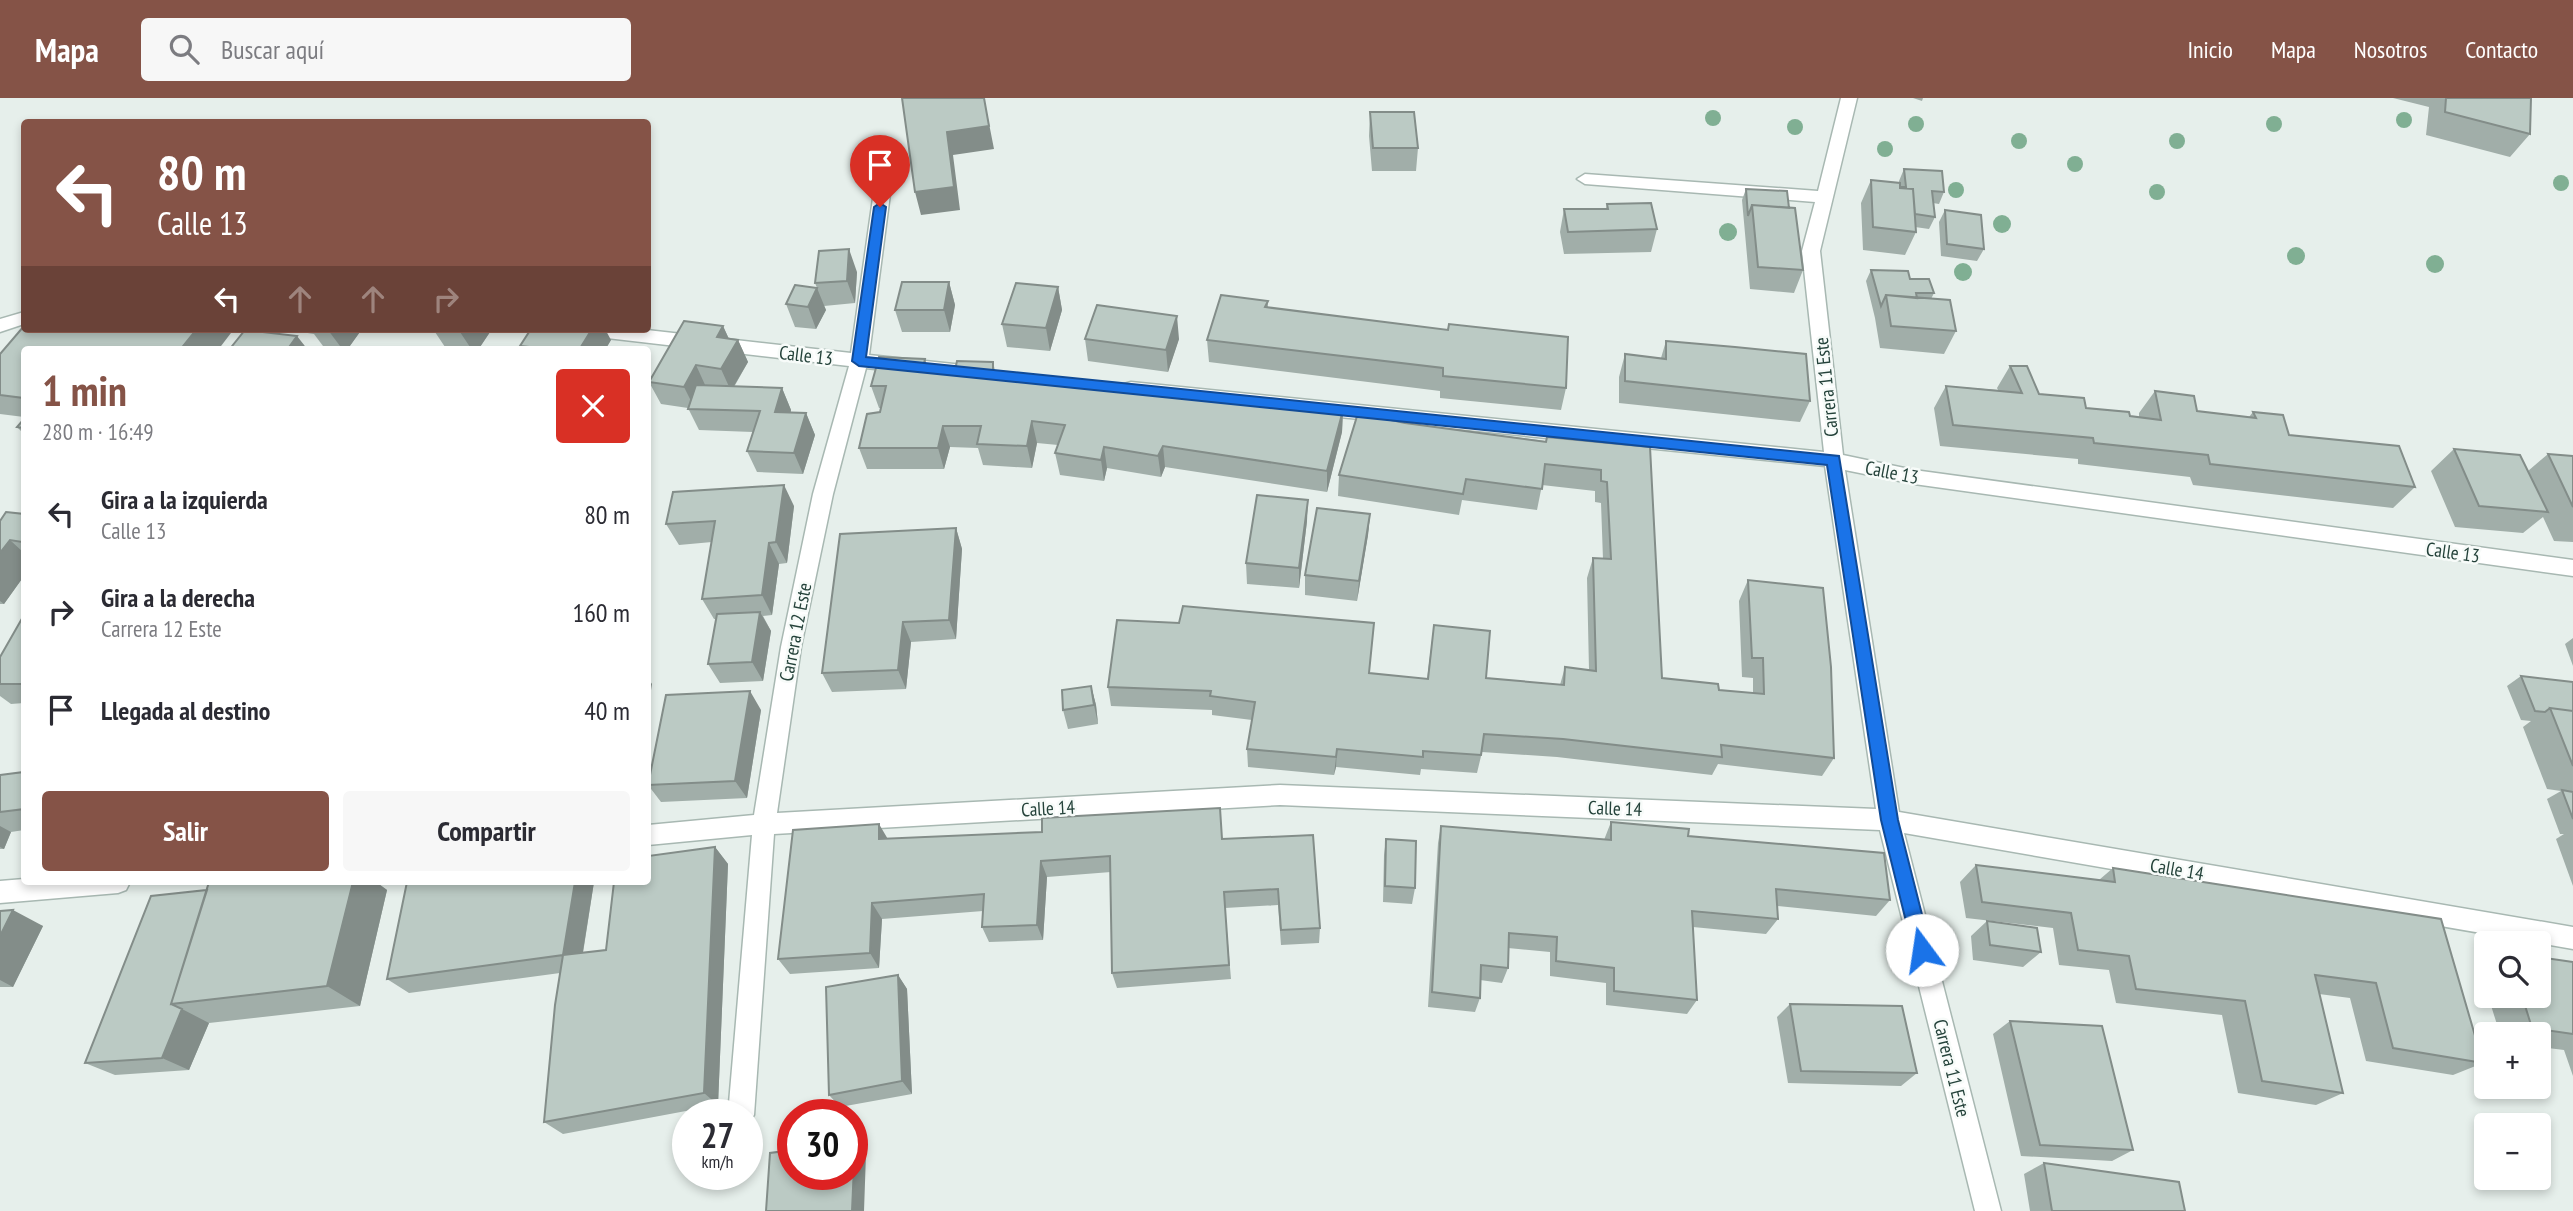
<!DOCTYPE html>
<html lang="es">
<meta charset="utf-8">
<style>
:root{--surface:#fff;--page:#f7f7f7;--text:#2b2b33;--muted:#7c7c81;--accent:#855347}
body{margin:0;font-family:"PT Sans Narrow",sans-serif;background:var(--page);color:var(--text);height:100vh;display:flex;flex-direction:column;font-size:26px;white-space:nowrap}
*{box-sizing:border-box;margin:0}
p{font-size:23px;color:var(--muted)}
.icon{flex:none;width:38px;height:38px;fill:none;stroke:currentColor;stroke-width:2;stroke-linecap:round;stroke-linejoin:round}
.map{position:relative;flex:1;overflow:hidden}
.drawer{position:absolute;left:21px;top:248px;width:630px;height:539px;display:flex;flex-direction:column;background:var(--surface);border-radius:7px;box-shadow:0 4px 10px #0003}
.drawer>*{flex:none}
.top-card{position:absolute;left:21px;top:21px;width:630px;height:214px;border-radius:7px;box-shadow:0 4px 10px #0003;background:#855347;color:#fff;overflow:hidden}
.buttons{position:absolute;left:2474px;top:833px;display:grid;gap:14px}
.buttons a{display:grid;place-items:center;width:77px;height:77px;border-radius:7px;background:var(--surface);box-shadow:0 4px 10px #0003;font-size:35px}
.speed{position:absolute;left:672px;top:1001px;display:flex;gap:14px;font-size:35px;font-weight:700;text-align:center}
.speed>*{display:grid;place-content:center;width:91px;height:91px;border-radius:50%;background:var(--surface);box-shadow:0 4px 10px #0003;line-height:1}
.speed small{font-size:18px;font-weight:400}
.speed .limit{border:10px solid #d22;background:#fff;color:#111}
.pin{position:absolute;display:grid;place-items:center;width:60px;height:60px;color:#fff;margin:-72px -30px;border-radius:50% 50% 50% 0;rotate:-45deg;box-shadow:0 0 7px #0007}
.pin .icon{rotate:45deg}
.me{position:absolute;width:77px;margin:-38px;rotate:346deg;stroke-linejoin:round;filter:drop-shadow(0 0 5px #0008)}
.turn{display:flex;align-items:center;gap:24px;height:147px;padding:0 21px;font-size:32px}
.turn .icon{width:91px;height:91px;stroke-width:2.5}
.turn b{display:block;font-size:49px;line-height:60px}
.lanes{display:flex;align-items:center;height:66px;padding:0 21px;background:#0003;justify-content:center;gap:35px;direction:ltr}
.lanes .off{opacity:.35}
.round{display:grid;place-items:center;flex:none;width:74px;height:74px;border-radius:7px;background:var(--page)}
.headline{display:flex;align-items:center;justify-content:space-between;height:119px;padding:0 21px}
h1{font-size:42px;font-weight:800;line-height:52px;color:var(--accent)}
.cta{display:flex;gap:14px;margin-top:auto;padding:14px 21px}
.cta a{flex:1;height:80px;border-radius:7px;background:var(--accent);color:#fff;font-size:28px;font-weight:800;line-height:80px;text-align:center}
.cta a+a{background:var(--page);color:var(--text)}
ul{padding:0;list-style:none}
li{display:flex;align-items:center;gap:21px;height:98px;padding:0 21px}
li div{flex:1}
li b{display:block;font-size:26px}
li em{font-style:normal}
header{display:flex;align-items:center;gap:42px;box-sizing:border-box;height:98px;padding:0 35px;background:var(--accent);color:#fff}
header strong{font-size:33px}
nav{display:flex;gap:38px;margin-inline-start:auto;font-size:24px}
.search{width:490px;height:63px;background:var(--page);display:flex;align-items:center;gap:18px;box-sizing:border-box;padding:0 24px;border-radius:7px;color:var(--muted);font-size:26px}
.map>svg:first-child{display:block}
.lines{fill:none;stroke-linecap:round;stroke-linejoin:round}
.pedestrian-casing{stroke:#a8b8b2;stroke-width:3}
.minor-casing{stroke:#a8b8b2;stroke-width:3}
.pedestrian{fill:#fff;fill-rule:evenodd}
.minor{fill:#fff;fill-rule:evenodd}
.tree{fill:#80af93}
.wall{fill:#a1aea9}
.shaded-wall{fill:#838d89}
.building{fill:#bbcac4;stroke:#838d89;stroke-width:2}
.route{fill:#1a73e8;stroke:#114b97;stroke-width:2}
.labels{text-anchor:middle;stroke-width:5;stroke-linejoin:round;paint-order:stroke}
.street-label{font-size:19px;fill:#24423a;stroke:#f7fbf9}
</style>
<header>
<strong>Mapa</strong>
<div class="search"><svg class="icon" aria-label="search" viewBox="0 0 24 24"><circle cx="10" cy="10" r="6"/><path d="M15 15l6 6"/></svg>Buscar aquí</div>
<nav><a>Inicio</a><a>Mapa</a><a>Nosotros</a><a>Contacto</a></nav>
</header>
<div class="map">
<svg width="2573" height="1113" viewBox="0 0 2573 1113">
<rect width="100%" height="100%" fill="#e6efeb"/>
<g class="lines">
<defs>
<path id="pedestrian" d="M24,214V226L0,234V221Z"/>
<path id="minor" d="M1841,0H1857L1820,153L1843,357L1914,372L2573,462V478L1914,386L1845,372L1899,714L2573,829V851L1904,735L2001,1113H1975L1880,732L1280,707L774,736L754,1017L747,1027V1017H728L752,737L648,747V727L754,717L781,549L813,396L849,268L581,237L575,236L572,231H638L851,255L879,58L887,53L895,58L869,257L963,267L969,269L972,274L969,279L963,281L866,270L833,396L801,549L777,715L1280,687L1876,711L1825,368L1131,298L1124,296L1122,291L1124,286L1131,284L1824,354L1802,153L1815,104L1585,86L1577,81L1585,76L1818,93Z
M24,781V784H130L126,792L118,795L0,805V783Z"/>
</defs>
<use href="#pedestrian" class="pedestrian-casing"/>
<use href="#minor" class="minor-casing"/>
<use href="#pedestrian" class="pedestrian"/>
<use href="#minor" class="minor"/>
</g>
<g class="tree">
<circle cx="1713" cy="20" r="8"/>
<circle cx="2404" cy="22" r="8"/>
<circle cx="1916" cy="26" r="8"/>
<circle cx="2274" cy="26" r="8"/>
<circle cx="1795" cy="29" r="8"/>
<circle cx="2019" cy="43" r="8"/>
<circle cx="2177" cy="43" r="8"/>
<circle cx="1885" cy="51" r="8"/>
<circle cx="2075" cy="66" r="8"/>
<circle cx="2561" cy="85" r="8"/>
<circle cx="1956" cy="92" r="8"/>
<circle cx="2157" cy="94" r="8"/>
<circle cx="2002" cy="126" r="9"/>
<circle cx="1728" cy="134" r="9"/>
<circle cx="2296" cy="158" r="9"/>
<circle cx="2435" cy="166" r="9"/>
<circle cx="1963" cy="174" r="9"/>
</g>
<path class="wall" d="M1913,0H1923L1922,3Z
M2393,0H2531L2530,36L2510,59L2426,37L2429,9Z
M1370,14L1418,50L1416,73H1372L1369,38Z
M1904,71L1944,94L1939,106L1933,105L1935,119L1929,131L1915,129L1916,134L1905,157L1863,152L1861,105L1871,82L1899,85V83Z
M1746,91L1789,110L1803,172L1794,195L1750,191L1742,102Z
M1607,106L1657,131L1651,154L1564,156L1560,134L1564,111H1606Z
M1945,112L1984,151L1977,163L1941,158L1939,124Z
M1871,172L1910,181L1934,195L1931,201L1956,233L1944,256L1880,250L1875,220L1866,183Z
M857,174L855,205L824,208L826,212L816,231L795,229L786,206L817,190L815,185Z
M949,184L955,207L950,234H902L895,212Z
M1058,189L1062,212L1050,253L1007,249L1002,226Z
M1268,203V210L1566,290L1561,312L1440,300V293L1209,264L1207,242Z
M723,228L729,241L738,242L748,264L734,289L782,290L791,312V314L806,315L815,337L803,376L757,374L747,353L753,334L699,332L688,310L661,306L649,284Z
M298,231H362L347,252H326L314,236L301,234Z
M433,231H492L478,252H447Z
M1085,241H1179L1168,274L1088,263Z
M611,242L605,252H523L520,248Z
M1666,243L1810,303L1800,324L1619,305V279L1625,256L1661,260Z
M24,252V319L0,316V256Z
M993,264L996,277L1277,308L1343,312L1342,334L1327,394L1165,369L1161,379L1107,370L1104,383L1060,377L1055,355L1058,347L1037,345L1032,370L983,367L978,350L950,349L944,371H867L859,350L880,314L881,310H879L871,288L928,271L955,272Z
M2010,268L2039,296L2086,310L2130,318L2139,320V315L2155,293L2197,313L2249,319L2253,314L2289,337L2415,389L2393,410L2193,387L2190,379L2078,366V361L1940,348L1934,310L1946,288L1998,292L1997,290Z
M24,321V336L17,329Z
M1405,325L1546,343L1650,349L1662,580L1719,592L1753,595V580L1742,579L1739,503L1748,482L1834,660L1822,678L1718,666L1712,677L1557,659L1482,654L1477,675L1421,671L1420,677L1336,669L1334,677L1248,669L1247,651L1252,622L1212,617V612L1111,608L1108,589L1369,575L1427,581L1434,527L1486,580L1560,587L1565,569L1589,572L1587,480L1593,460L1603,461L1601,405L1595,404V393L1542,387L1537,412L1462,402L1459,417L1338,398L1339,377Z
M2454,351L2528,373L2548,356L2573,358V444L2554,443L2543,419L2523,435L2455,429L2431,373Z
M794,408L787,465L779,466L772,517L763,518L771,533L763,583L720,585L708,566L716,521H714L702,501L712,444L679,447L666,426Z
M24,416V478L4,506H0V423Z
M1370,416L1368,437L1357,503L1305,497V477Z
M1307,423L1299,490L1247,486L1246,465Z
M956,430L962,451L956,541L911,544L906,591L832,594L822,575Z
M24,517V605L11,606L0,598V559Z
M2573,540V568L2565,546Z
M2521,578L2573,584V788L2556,741L2564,736H2560L2547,701L2561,693L2547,691L2523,629L2531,623L2521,622L2507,588Z
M1091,588L1096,607L1098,626L1068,631L1063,612Z
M761,612L747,700L661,704L648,687Z
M24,674V732L11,734L4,751H0V677Z
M1611,724L1688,738L1890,802L1876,818L1777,808L1778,821L1766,836L1693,829L1697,902L1687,916L1606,907V885L1550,878V854L1508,850V870L1502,885L1480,882V900L1475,914L1428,909L1438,745L1441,728L1604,742Z
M888,741H1222L1320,830L1319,845L1281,847L1278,807L1225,810L1231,881L1117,890L1112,875L1111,774L1047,779L1043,842L989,844L982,829L983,813L882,821L879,870L790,876L778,861Z
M1386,741L1415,790L1412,806L1383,804L1384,757Z
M715,749L728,766L718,1007L563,1036L544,1024L560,875L409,895L387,881L594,784L583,855L606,852Z
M1976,767L2099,782L2113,770L2441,821L2483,965L2453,977L2366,963L2350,900L2319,896L2343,995L2316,1007L2238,995L2222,917L2116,905L2109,872L2059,867L2053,830L1966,820L1960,784Z
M213,784H376L387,792L360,908L209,925L189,972L115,977L85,965Z
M0,813L43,828L13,889H0Z
M1987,823L2041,854L2023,869L1973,862L1971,838Z
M2573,864V978L2564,952L2539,949V936H2500L2488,898H2539Z
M2487,865V895L2479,869Z
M898,877L907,891L912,996L840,1009L829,997Z
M1790,906L1917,975L1901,988L1788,985L1777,919Z
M2010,923L2133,1052L2112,1063L2021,1058L1993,936Z
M2044,1065L2185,1113H2030L2024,1076Z"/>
<path class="shaded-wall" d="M984,0L994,51L953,57L960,112L921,117L915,94L947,34Z
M849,151L857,174L855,205L847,183Z
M949,184L955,207L950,234L944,212Z
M1058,189L1062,212L1050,253L1046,230Z
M817,190L826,212L816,231L808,209Z
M1177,218L1179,241L1168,274L1166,252Z
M723,228L733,250L738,242L748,264L731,293L721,271L717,239Z
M197,231H234L218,252H180Z
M329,231H362L347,252H343L328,232Z
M462,231H492L478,252H472L460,234Z
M592,231H605L611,242L605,252H579Z
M297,238L308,252H287Z
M925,261L931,283L923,270Z
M696,267L706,289L695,311L684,289Z
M782,290L791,312L784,335L775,314Z
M1343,312L1342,334L1327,394V373Z
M806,315L815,337L803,376L794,355Z
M1032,323L1037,345L1032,370L1027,348Z
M943,328L950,349L944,371L938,350Z
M1163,348L1165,369L1161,379L1158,358Z
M1104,349L1107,370L1104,383L1101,362Z
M784,387L794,408L787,465L776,444Z
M1308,402L1307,423L1299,490V470Z
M1370,416L1368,437L1357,503L1359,483Z
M956,430L962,451L956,541L949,522Z
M10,442L24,455V478L4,506L0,503V455Z
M769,445L779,466L772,517L762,497Z
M760,514L771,533L763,583L752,564Z
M903,524L911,544L906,591L898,572Z
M648,580L652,586L648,611Z
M1091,588L1096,607L1098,626L1094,607Z
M750,593L761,612L747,700L735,683Z
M1337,651L1336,669L1334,677L1336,659Z
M879,726L889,743L879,741Z
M0,728L11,734L4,751L0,749Z
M715,749L728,766L718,1007L704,995Z
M1041,763L1047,779L1043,842L1037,827Z
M353,784H376L387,792L360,908L327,888Z
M575,784H594L580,872L563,857Z
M872,805L882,821L879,870L870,855Z
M13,812L43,828L13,889L0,882V838Z
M898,877L907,891L912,996L902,983Z
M182,911L209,925L189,972L162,960Z
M855,1045L866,1056L864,1113H852Z"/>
<path class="building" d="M902,0H984L989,28L947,34L954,89L915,94Z
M2446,0H2531L2530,36L2445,14Z
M1370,14H1414L1418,50H1373Z
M1904,71L1942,73L1944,94L1932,93L1935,119L1915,116L1913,91L1900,90V88L1906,89Z
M1871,82L1900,85V90L1913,91L1916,134L1873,129Z
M1746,91L1787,93L1789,110L1752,107L1748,118Z
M1651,105L1657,131L1568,134L1564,111H1608L1607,106Z
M1752,107L1795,110L1803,172L1758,169Z
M1945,112L1981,117L1984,151L1947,146Z
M849,151L847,183L815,185L819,153Z
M1871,172L1908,173L1910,181H1929L1934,195H1916L1917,200L1886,197L1881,208Z
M902,184H949L944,212H895Z
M1016,185L1058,189L1046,230L1002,226Z
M795,187L817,190L808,209L786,206Z
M1221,197L1268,203L1265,209L1448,232L1449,226L1568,239L1566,290L1443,278V270L1207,242Z
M1886,197L1950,202L1956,233L1891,228Z
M1097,207L1177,218L1166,252L1085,241Z
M684,223L723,228L717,239L738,242L721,271L696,267L684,289L649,284Z
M24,228V231H197L180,252H24V300L0,297V256Z
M437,231H462L460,234Z
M531,231H592L579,252H557L520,248Z
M245,232L297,238L287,252L271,250L270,252H229Z
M1666,243L1735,249L1806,256L1810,303L1625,283V256L1666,261Z
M879,259L925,261L923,270L955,272L957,263L993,264V277L1041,279L1277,308L1278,303L1343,312L1327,373L1163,348L1158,358L1104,349L1101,362L1055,355L1065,327L1032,323L1027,348L977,346L981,328H943L938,350H859L867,316L880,314L886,288H871Z
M2010,268H2027L2039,296L2084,300L2086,310L2129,314L2130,318L2161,322L2155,293L2194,298L2197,313L2256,320L2253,314L2283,317L2289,337L2399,348L2415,389L2210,366L2208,357L2094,345L2093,340L1953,327L1946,288L2022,295Z
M696,287L782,290L775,314L806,315L794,355L747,353L760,313L688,311Z
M1358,315L1405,325L1546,344L1547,339L1650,349L1662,580L1718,586L1719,592L1764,596L1763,560H1752L1748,482L1823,490L1831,569L1834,660L1721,647L1722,659L1563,641L1484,636L1481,657L1423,653V659L1337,651L1336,659L1247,651L1255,604L1210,598L1211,593L1108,589L1117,522L1179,525L1183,508L1374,525L1369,575L1428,581L1434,527L1490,533L1486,580L1564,587L1565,569L1596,573L1593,460L1611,461L1607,384L1601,383V372L1545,366L1542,391L1466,381L1463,396L1339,377Z
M24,321V330L17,329Z
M2454,351L2520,357L2548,414L2479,408Z
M2548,356L2573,358V409Z
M784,387L776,444L769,445L762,497L702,501L715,423L666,426L673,394Z
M1257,397L1308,402L1299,470L1246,465Z
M1317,410L1370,416L1359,483L1305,477Z
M6,414L24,416V440L22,444L10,442L0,455V423Z
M956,430L949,522L903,524L898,572L822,575L840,436Z
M760,514L752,564L708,566L717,516Z
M24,517V586H0V559Z
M2521,578L2573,584V613L2550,610L2545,614L2535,613Z
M1091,588L1094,607L1063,612L1062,592Z
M750,593L735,683L648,687L666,597Z
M2550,610L2573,613V668Z
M24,674V711L0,714V677Z
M2562,692L2573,694V721Z
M1220,710L1222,741L1313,737L1320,830L1281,832L1278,791L1224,794L1229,867L1112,875L1110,758L1041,763L1037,827L982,829L984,796L872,805L870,855L778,861L793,732L879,726V741L1042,734V720Z
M1611,724L1689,731L1688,738L1884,755L1890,802L1776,791L1778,821L1692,813L1697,902L1614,893V870L1556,863L1557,839L1509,835L1508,870L1481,867L1480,900L1432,894L1441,728L1611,742Z
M1386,741L1416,743L1415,790L1385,788Z
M715,749L704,995L544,1024L555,907L563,857L606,852L614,784H648V758Z
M1976,767L2115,784L2113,770L2441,821L2483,965L2393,950L2376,885L2315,877L2343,995L2262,983L2245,903L2136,891L2129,858L2078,852L2071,815L1982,804Z
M209,784H353L327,888L171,906Z
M407,784H575L563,857L387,881Z
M207,792L171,906L182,911L162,960L85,965L151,798Z
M13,812L0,838V813Z
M1987,823L2037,830L2041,854L1990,847Z
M2539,859L2573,864V936L2532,930L2522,898H2539Z
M898,877L902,983L829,997L826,889Z
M1790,906L1902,908L1917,975L1801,973Z
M2010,923L2102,928L2133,1052L2040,1047Z
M852,1045H855L852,1113H766L770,1055L793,1052V1076H852Z
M2044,1065L2179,1084L2185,1113H2052Z"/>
<path class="route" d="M880,105L886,109L866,259L1839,358L1898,722L1931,852L1929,858L1922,861L1916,858L1913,852L1881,722L1827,367L859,268L852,263L874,109Z"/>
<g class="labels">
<g class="street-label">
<text transform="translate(806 257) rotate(7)" y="7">Calle 13</text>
<text transform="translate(1826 289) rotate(-96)" y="7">Carrera 11 Este</text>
<text transform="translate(1892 374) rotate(11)" y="7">Calle 13</text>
<text transform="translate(2453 454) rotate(8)" y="7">Calle 13</text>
<text transform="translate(795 534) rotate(-79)" y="7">Carrera 12 Este</text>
<text transform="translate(1048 710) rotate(-3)" y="7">Calle 14</text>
<text transform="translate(1615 710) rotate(2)" y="7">Calle 14</text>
<text transform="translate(2177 771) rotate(10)" y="7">Calle 14</text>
<text transform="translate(1952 970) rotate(76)" y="7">Carrera 11 Este</text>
</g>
</g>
</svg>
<div class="buttons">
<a><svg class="icon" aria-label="search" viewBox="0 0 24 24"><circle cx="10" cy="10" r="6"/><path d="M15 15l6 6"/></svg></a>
<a>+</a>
<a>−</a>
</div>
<div class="speed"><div>27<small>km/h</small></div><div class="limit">30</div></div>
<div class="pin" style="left:880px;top:109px;background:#d93025"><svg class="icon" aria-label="arrive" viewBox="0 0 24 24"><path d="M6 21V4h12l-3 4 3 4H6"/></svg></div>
<svg class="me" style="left:1922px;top:852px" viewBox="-20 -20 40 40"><circle r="19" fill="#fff"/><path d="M0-13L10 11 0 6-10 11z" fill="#1a73e8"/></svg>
<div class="top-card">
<div class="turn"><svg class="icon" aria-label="left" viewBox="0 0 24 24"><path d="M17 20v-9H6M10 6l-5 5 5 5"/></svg><div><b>80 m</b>Calle 13</div></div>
<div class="lanes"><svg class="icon" aria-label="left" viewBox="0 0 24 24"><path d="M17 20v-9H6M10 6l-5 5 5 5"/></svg><svg class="icon off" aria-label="ahead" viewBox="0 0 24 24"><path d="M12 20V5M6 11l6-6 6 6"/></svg><svg class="icon off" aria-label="ahead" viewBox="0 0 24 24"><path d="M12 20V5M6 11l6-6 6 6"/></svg><svg class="icon off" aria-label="right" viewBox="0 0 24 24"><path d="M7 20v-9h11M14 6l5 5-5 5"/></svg></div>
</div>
<section class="drawer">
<div class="headline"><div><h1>1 min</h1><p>280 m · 16:49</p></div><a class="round" style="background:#d93025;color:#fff"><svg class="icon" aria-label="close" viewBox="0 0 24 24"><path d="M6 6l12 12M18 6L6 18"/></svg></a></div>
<ul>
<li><svg class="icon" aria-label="left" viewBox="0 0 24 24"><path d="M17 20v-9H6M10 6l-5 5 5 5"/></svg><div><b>Gira a la izquierda</b><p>Calle 13</p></div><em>80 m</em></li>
<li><svg class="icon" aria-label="right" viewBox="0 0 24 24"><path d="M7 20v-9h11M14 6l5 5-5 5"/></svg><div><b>Gira a la derecha</b><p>Carrera 12 Este</p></div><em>160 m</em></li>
<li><svg class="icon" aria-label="arrive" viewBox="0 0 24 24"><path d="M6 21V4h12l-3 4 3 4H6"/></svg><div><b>Llegada al destino</b></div><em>40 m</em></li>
</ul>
<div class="cta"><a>Salir</a><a>Compartir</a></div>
</section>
</div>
